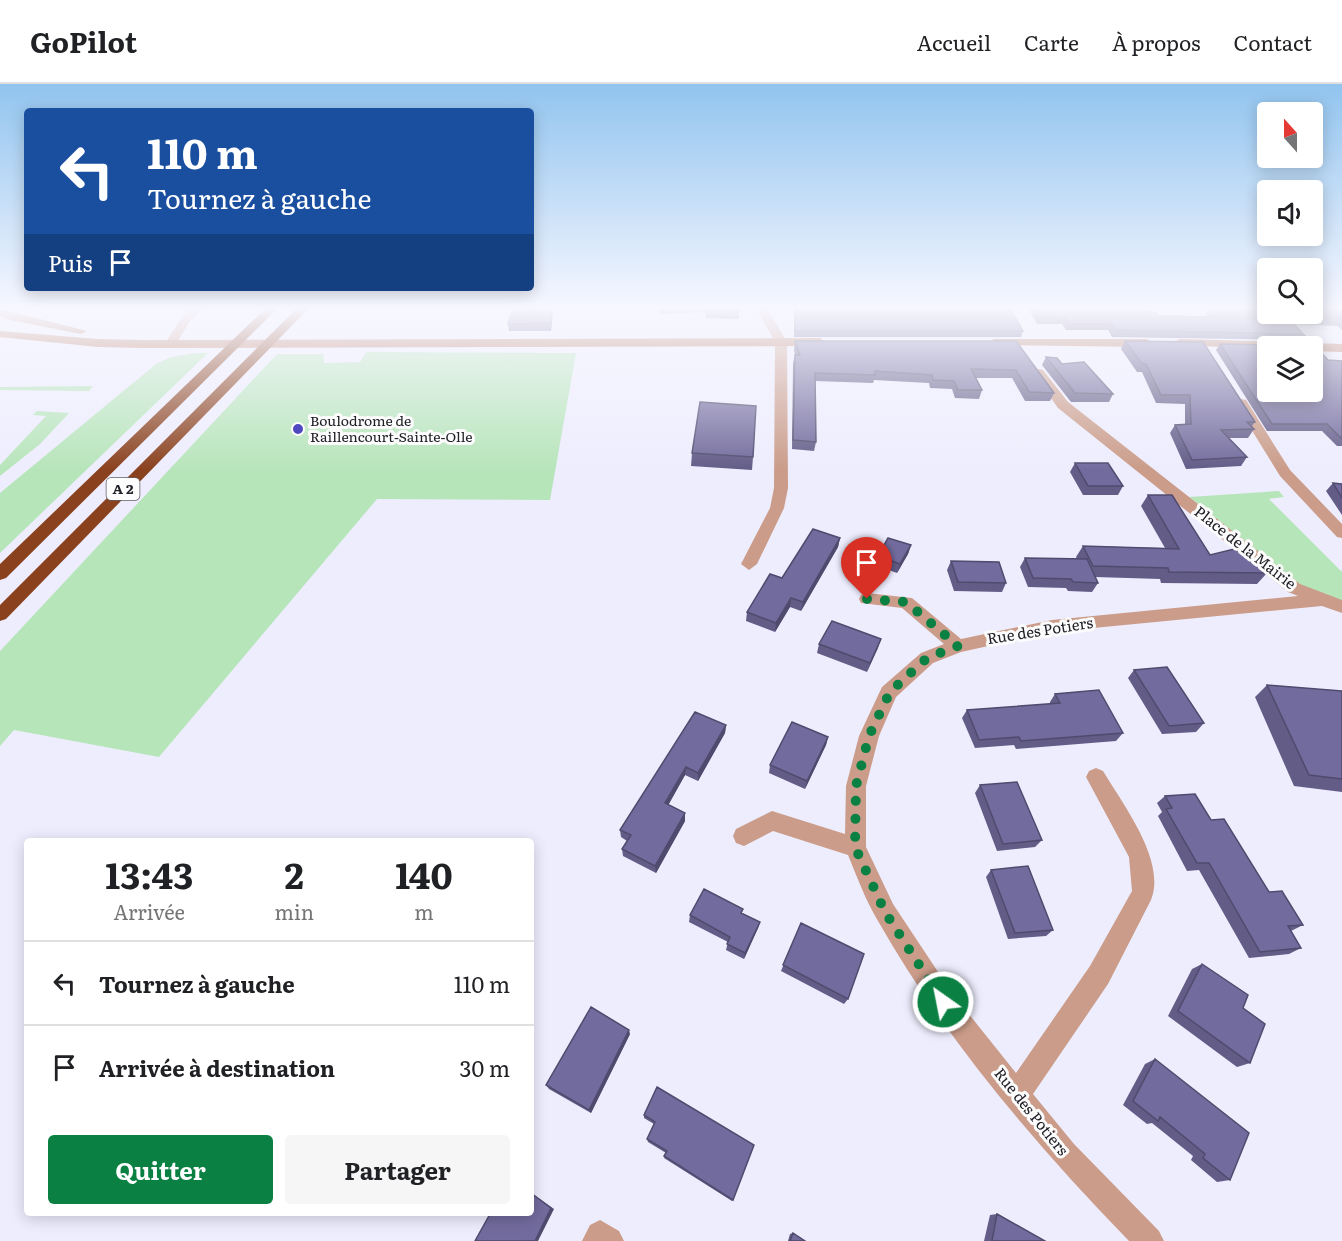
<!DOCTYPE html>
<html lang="fr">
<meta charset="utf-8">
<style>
:root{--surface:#fff;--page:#f6f6f6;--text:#202124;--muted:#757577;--line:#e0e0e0;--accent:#0b8043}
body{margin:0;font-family:Literata,serif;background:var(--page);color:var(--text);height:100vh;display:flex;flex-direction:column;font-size:22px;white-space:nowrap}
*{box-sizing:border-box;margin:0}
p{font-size:20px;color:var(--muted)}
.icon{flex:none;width:33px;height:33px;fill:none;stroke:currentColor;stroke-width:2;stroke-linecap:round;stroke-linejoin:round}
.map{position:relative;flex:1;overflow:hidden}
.side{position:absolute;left:24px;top:754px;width:510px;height:378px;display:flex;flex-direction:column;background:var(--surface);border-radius:6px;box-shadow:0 3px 15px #0003}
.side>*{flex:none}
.top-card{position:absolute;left:24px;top:24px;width:510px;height:183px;border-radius:6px;box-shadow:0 3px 15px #0003;background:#1a4fa0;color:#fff;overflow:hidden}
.needle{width:39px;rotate:339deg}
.tools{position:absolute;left:1257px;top:18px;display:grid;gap:12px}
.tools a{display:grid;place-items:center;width:66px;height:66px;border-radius:6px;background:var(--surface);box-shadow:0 3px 15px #0003;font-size:30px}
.pin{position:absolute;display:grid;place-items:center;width:51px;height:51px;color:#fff;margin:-62px -26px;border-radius:50% 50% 50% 0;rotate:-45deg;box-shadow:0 0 6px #0007}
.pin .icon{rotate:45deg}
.me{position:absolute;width:66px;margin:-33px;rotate:327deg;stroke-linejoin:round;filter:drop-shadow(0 0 4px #0008)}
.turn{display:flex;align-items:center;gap:21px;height:126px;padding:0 24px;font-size:27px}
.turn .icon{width:78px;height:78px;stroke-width:2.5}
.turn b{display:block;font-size:42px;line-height:51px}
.then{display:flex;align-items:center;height:57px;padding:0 24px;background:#0003;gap:12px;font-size:22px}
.eta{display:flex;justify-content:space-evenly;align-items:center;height:102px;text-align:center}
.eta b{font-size:36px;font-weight:700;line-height:42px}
.action{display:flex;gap:12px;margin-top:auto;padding:12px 24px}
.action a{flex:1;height:69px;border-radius:6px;background:var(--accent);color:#fff;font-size:24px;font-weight:700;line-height:69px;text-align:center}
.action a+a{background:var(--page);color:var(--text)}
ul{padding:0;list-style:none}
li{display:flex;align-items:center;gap:18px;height:84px;padding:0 24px;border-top:2px solid var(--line)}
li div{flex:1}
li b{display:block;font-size:22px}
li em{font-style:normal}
header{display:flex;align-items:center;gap:36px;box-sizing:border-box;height:84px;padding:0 30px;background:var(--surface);border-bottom:2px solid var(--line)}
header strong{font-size:28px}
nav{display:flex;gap:33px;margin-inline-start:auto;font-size:21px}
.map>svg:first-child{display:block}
.green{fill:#b7e5ba}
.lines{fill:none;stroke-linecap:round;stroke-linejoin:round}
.street{fill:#ca9c89;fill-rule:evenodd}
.secondary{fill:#b57356;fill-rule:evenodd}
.highway{fill:#8a411e;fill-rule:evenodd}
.wall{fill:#625c87}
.shaded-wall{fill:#504b6e}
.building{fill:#726b9d;stroke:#504b6e;stroke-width:1.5;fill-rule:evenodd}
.route{stroke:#0b8043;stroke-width:10;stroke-dasharray:0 18}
.poi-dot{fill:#4f48bf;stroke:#fcfcfc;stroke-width:2}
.labels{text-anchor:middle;stroke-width:6;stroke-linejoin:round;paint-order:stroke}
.far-poi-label{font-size:14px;fill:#212028;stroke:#fcfcfc;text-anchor:start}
.shield{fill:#fcfcfc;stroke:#636268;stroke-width:1.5}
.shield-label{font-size:14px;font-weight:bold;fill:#212028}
.street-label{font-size:15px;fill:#212028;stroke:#fcfcfc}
</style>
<header>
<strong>GoPilot</strong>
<nav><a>Accueil</a><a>Carte</a><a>À propos</a><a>Contact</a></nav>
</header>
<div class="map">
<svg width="1342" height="1157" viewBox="0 0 1342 1157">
<rect width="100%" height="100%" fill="#eeedfe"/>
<path class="green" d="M366,268L576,269L550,416L377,415L159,673L14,646L0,662V567L277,270H323L324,279L360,278Z
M196,269H208L0,469V409L156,280L171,273Z
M93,302L89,307L0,306V303Z
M37,327L69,329L40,360L0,392V381L46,332L33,331Z
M1279,407L1284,413L1269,415L1342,488V517L1306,505L1189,413Z"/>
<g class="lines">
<path class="street" d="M192,224H204L190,237L176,260H168L166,258L182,233Z
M756,224H767L787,258L788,404L784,424L757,480L749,486L741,480L770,424L774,404L775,258Z
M1039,285L1043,286L1068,318L1300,500L1342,516V529L1322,522L1052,548L961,568L933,579L896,613L879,652L866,702V763L893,820L952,909L1016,989L1090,882L1132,807L1129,773L1086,693L1089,687L1096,684L1103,687C1122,719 1167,777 1151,816L1108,900L1033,1010L1074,1060L1159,1147L1164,1157H1129C1035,1060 945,955 878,837C866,817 857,793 848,771L773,747L744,762L736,759L733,752L736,745L772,727L845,750L846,702L859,652L882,603L921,569L944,560L902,524L861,519L859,515L861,511L867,509L912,514L961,555L1052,536L1298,512L1288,508L1058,324L1033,289Z
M1241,315L1246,316L1290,386L1342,440V454L1337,453L1280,392L1235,319Z
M600,1136L619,1147L624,1157H582L590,1141Z"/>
<path class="secondary" d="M0,225L87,247L81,250L10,236L0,232Z
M0,247L98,255L143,256L820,254L826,258L820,262L143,264L98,263L0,253Z
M994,255H1147L1153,259L1147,263L990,261V257Z
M1180,255L1294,258L1300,262H1268V265L1176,261V257Z
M1312,259L1342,260V268L1312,267V262H1306Z"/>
<path class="highway" d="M266,224H278L6,494L0,496V480Z
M297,224H309L6,535L0,537V521Z"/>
</g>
<path class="wall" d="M553,224L551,247H509L508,240Z
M659,224H738L739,227V235L706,234L705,228L660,230Z
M794,224H986L1023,247L1021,253H794Z
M1028,224H1141L1144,228L1158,232L1207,233L1206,230L1209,224H1342V246L1338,242L1294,240L1328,276L1342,277V362H1337L1322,347H1267L1216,266L1220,260L1272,261L1296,257L1295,256L1112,253L1108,246H1066L1062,240H1037Z
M795,257H1016L1054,309L1050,317H1025L1012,294H976L982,306L979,315L955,314L952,305L930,304L929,299L874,296L873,299L815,297L816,358L814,367L792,365L793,279L795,271L794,266Z
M1125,257L1255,338L1251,343L1254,345L1248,354H1229L1247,373L1241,382L1186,385L1170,349L1175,341L1185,340V320L1156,319L1142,288H1137L1121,265Z
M1046,273L1062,280L1113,310L1109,318H1071L1042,281Z
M692,369L753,373L752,386L691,382Z
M1075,379L1123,402L1118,411H1083L1070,388Z
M1333,399L1342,400V431L1326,407Z
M1148,411L1210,471L1267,489L1257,500L1161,499L1160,495L1095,493L1098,499L1092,508L1068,507L1066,504L1028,503L1020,483L1025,474L1077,475L1076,473L1083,462L1165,464L1141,422Z
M840,454L838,463L801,527L790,523L775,548L746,537L747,528L782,494Z
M911,461L908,470L897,489L875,481L878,472Z
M951,477L1006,499L1002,508L954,507L947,486Z
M881,555L867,588L817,569L819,560Z
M1134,586L1204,639L1196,648L1162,650L1128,594Z
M1267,601L1342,607V708L1294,702L1255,613Z
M1055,610L1123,649L1116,657L1016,665L1014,661L975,664L962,634L967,626L1050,620V618Z
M726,641L725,649L698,697L685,691L668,721L685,737L656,789L623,772L622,765L627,757L621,753L620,746Z
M828,653L826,661L805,705L769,689L770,681Z
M980,701L1042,756L1035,763L997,767L975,709Z
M1165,712L1211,736L1269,808L1303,841L1291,847L1301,864L1289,870L1249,874L1199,786L1187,787L1158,732L1162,728L1157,719Z
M991,786L1053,846L1046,852L1008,855L986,793Z
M742,829L760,838L758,844L744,875L726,866L728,858L689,838L690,831Z
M801,839L848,915L844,920L781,887Z
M1202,880L1243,924L1250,979L1237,983L1168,932L1192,885Z
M630,950L591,1029L549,1005L546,1001Z
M1155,975L1230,1096L1217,1098L1191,1076L1193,1072L1152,1039L1147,1040L1123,1021L1145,980Z
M657,1003L733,1116L732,1117L664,1074L666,1069L648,1058L647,1055L654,1040L644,1034V1031Z
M997,1130L1045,1157H984L990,1131Z
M793,1149L805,1157H788L790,1150Z"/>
<path class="shaded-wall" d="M552,224H553L551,247L550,239Z
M840,454L838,463L801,527L803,518Z
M911,461L908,470L897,489L900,480Z
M791,514L790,523L775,548L776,539Z
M881,555L878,564L867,588L870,579Z
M726,641L725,649L698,697V689Z
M828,653L826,661L805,705L807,697Z
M686,683L685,691L665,727V719Z
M685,729V737L656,789L655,782Z
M760,838L758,844L744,875L745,869Z
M629,946L630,950L591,1029L589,1026Z
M531,1109L554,1125L538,1157H535Z"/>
<path class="building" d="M513,224H552L550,239L508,240Z
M706,224H738L739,227H706Z
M795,224H986V226H1011L1023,247H795Z
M1034,224H1141L1144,228H1155L1158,232L1215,233L1210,224L1266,225L1265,224H1268V230H1312V224H1342V235L1287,233L1328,276L1342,277V355L1327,340H1272L1220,260L1272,261L1275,258L1306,257L1300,250L1115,246L1111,240H1069L1065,234L1040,233ZM1268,262H1312V308H1268Z
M795,257H1016L1054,309L1029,308L1016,286L971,285L982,306H958L954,297L933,296L932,291L875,287V291L815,289L816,358L793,356L795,271H800Z
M1125,257L1203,258L1255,338H1247L1254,345L1221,346L1247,373L1192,376L1175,341L1191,340L1190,311H1161L1146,280H1142Z
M1046,273L1057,274L1062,280L1084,278L1113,310L1075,309Z
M700,318L756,322L753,373L692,369Z
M1075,379H1108L1123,402H1088Z
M1333,399L1342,400V414Z
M1148,411H1172L1210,471L1238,464L1267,489L1169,488L1168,484L1093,482L1083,462L1179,465Z
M813,445L840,454L803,518L791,514L776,539L747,528L770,490L782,494Z
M888,454L911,461L900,480L878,472Z
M1025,474L1087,475L1098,499L1073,498L1071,495L1033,494Z
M951,477L999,478L1006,499L958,498Z
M832,537L881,555L870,579L819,560Z
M1167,583L1204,639L1169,642L1134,586Z
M1267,601L1342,607V695L1309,691Z
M1099,606L1123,649L1021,657L1019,653L979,656L967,626L1060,619L1055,610Z
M695,628L726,641L698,689L686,683L665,719L685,729L655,782L622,765L631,751L620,746Z
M792,638L828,653L807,697L770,681Z
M1017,698L1042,756L1003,760L980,701Z
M1195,710L1211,736L1224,735L1269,808L1282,807L1303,841L1288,842L1301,864L1260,868L1209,779H1197L1166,725L1172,724L1165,712Z
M1028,782L1053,846L1015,849L991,786Z
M704,805L743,825L741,829L760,838L745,869L727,860L730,853L690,831Z
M801,839L864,870L848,915L783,881Z
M1202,880L1248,911L1243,924L1265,940L1250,979L1178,927Z
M591,923L629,946L589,1026L546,1001Z
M1155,975L1249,1049L1230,1096L1203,1074L1205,1070L1160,1033L1158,1037L1133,1017Z
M657,1003L754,1061L733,1116L664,1072L667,1067L647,1055L655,1038L644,1031Z
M531,1109L551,1124L535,1157H475L490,1130H531Z
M997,1130L1045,1157H992Z
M793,1149L805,1157H790Z"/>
<linearGradient id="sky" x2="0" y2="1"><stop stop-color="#91c4ef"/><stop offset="0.58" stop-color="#f7f7ff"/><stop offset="1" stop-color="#f7f7ff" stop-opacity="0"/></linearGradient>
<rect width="1342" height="386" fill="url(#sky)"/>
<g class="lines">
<path class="route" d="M867,515L906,518L958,562L927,574L890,608L869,652L856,702L855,763L885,828L943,918"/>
</g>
<circle class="poi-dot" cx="298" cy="345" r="6"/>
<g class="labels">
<g class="far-poi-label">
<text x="310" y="342">Boulodrome de<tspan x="310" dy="16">Raillencourt-Sainte-Olle</tspan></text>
</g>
<rect class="shield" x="106.5" y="394" width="33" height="22" rx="4.5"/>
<g class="shield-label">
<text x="123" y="410">A 2</text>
</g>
<g class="street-label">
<text transform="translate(1245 464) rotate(38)" y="5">Place de la Mairie</text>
<text transform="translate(1040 547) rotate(-9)" y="5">Rue des Potiers</text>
<text transform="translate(1031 1028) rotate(51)" y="5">Rue des Potiers</text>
</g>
</g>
</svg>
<div class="tools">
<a><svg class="needle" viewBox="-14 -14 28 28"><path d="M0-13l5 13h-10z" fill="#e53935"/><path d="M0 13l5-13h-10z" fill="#757577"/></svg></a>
<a><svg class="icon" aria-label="sound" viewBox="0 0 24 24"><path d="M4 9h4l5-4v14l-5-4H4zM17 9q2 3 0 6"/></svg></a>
<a><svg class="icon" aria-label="search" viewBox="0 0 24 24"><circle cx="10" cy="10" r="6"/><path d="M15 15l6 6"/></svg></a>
<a><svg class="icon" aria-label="layers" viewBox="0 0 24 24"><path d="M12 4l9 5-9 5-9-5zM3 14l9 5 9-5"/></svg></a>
</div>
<div class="pin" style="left:867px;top:515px;background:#d93025"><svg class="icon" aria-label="arrive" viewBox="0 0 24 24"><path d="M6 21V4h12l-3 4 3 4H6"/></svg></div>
<svg class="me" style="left:943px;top:918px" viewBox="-20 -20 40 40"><circle r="17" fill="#0b8043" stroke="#fff" stroke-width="3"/><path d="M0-11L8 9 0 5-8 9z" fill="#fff"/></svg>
<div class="top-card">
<div class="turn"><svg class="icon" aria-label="left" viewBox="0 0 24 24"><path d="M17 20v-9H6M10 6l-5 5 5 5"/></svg><div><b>110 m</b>Tournez à gauche</div></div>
<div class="then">Puis<svg class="icon" aria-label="arrive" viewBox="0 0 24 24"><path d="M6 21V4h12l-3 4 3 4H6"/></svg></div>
</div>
<section class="side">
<div class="eta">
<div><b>13:43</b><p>Arrivée</p></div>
<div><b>2</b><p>min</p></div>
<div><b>140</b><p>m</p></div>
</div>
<ul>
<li><svg class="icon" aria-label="left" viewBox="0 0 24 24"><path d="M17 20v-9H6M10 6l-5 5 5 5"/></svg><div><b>Tournez à gauche</b></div><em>110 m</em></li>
<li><svg class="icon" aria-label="arrive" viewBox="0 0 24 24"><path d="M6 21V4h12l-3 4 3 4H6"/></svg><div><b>Arrivée à destination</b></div><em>30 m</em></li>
</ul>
<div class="action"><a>Quitter</a><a>Partager</a></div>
</section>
</div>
